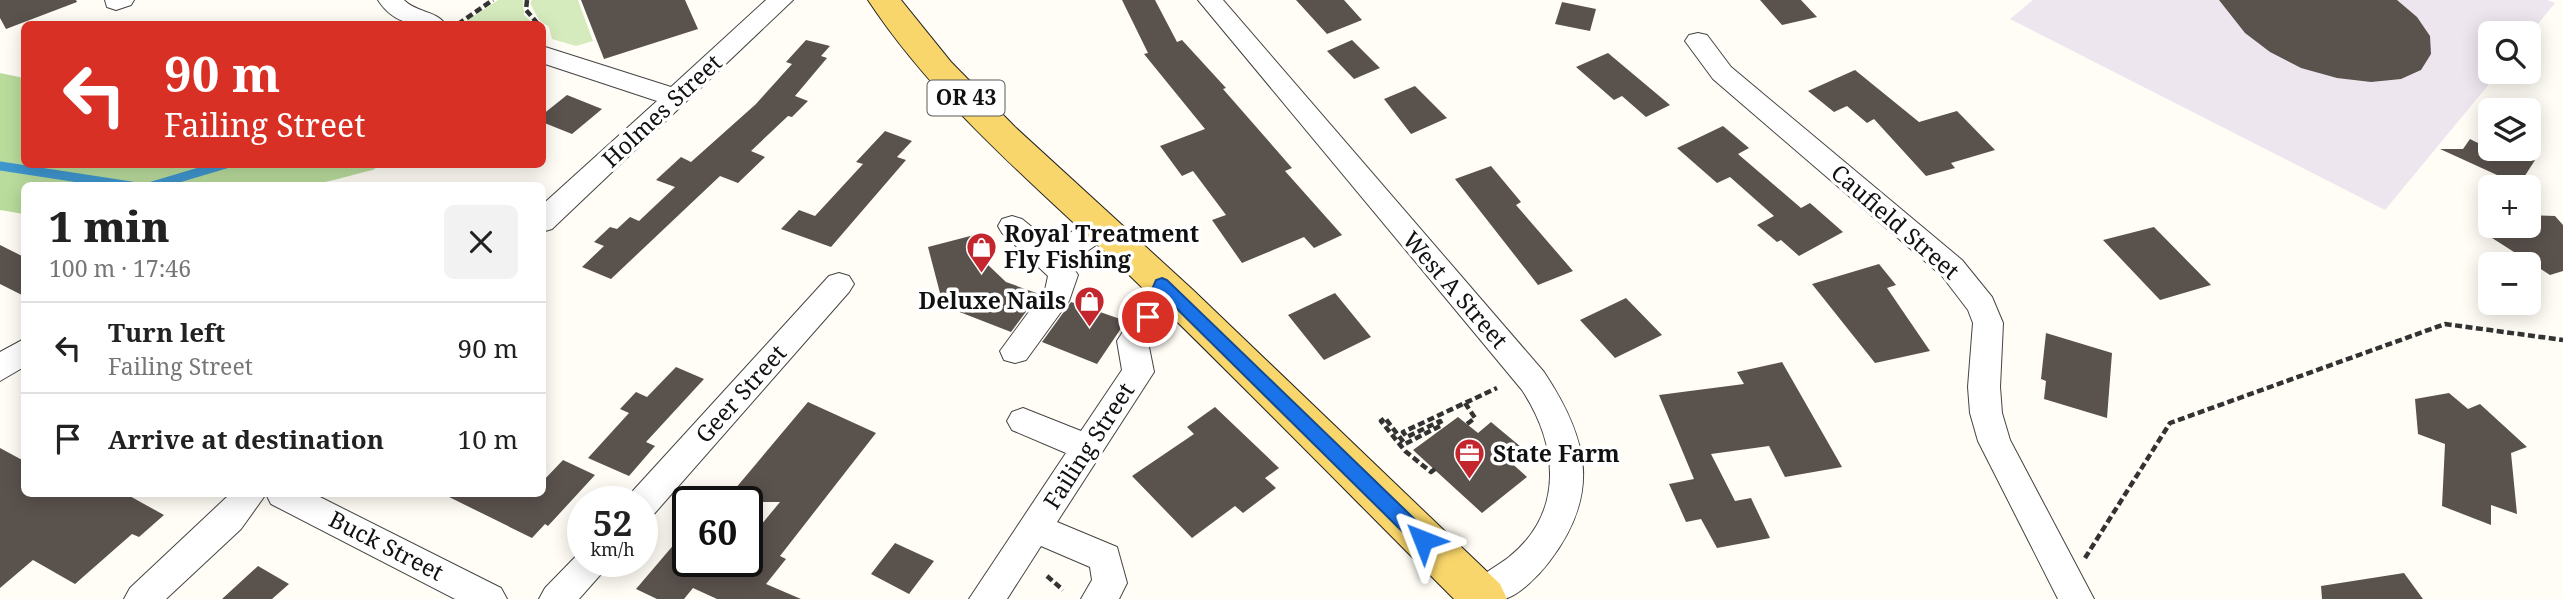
<!DOCTYPE html>
<meta charset="utf-8">
<style>
:root{--surface:#fff;--page:#f2f2f2;--text:#222;--muted:#767676;--line:#e0e0e0}
body{margin:0;font-family:"Noto Serif",serif;background:var(--page);color:var(--text);height:100vh;display:flex;flex-direction:column;font-size:26px;white-space:nowrap}
*{box-sizing:border-box;margin:0}
p{font-size:23px;color:var(--muted)}
.icon{flex:none;width:38px;height:38px;fill:none;stroke:currentColor;stroke-width:2;stroke-linecap:round;stroke-linejoin:round}
.map{position:relative;flex:1;overflow:hidden}
.panel{position:absolute;left:21px;top:182px;width:525px;height:315px;display:flex;flex-direction:column;background:var(--surface);border-radius:10px;box-shadow:0 4px 18px #0003}
.panel>*{flex:none}
.top-card{position:absolute;left:21px;top:21px;width:525px;height:147px;border-radius:10px;box-shadow:0 4px 18px #0003;background:#d93025;color:#fff;overflow:hidden}
.controls{position:absolute;left:2478px;top:21px;display:grid;gap:14px}
.controls a{display:grid;place-items:center;width:63px;height:63px;border-radius:10px;background:var(--surface);box-shadow:0 4px 18px #0003;font-size:35px}
.speed{position:absolute;left:567px;top:486px;display:flex;gap:14px;font-size:35px;font-weight:700;text-align:center}
.speed>*{display:grid;place-content:center;width:91px;height:91px;border-radius:50%;background:var(--surface);box-shadow:0 4px 18px #0003;line-height:1}
.speed small{font-size:18px;font-weight:400}
.speed .limit{border:4px solid #111;border-radius:10px;background:#fff;color:#111}
.pin{position:absolute;display:grid;place-items:center;width:60px;height:60px;color:#fff;margin:-30px;border:4px solid #fff;border-radius:50%;box-shadow:0 2px 7px #0007}
.me{position:absolute;width:77px;margin:-38px;rotate:315deg;stroke-linejoin:round;filter:drop-shadow(0 0 5px #0008)}
.turn{display:flex;align-items:center;gap:24px;height:147px;padding:0 28px;font-size:32px}
.turn .icon{width:91px;height:91px;stroke-width:2.5}
.turn b{display:block;font-size:49px;line-height:60px}
.round{display:grid;place-items:center;flex:none;width:74px;height:74px;border-radius:10px;background:var(--page)}
.overview{display:flex;align-items:center;justify-content:space-between;height:119px;padding:0 28px}
h1{font-size:42px;font-weight:800;line-height:52px}
ul{padding:0;list-style:none}
li{display:flex;align-items:center;gap:21px;height:91px;padding:0 28px;border-top:2px solid var(--line)}
li div{flex:1}
li b{display:block;font-size:26px}
li em{font-style:normal}
.map>svg:first-child{display:block}
.industrial{fill:#eee6ef}
.green{fill:#d5ebbd}
.forest{fill:#b9dc9c}
.lines{fill:none;stroke-linecap:round;stroke-linejoin:round}
.stream{stroke:#3f96cf;stroke-width:9}
.building{fill:#5a524d}
.minor-casing{stroke:#444;stroke-width:2}
.major-casing{stroke:#222;stroke-width:2}
.path{stroke:#333;stroke-width:4.5;stroke-dasharray:7 3.5;stroke-linecap:butt}
.minor{fill:#fff;fill-rule:evenodd}
.major{fill:#f9d66b;fill-rule:evenodd}
.route{fill:#1a73e8;stroke:#114b97;stroke-width:2}
.labels{text-anchor:middle;stroke-width:7;stroke-linejoin:round;paint-order:stroke}
.shield{fill:#fff;stroke:#585858;stroke-width:2}
.shield-label{font-size:21px;font-weight:bold;fill:#111}
.street-label{font-size:23px;fill:#111;stroke:#fff}
.poi-label{font-size:23px;font-weight:bold;fill:#111;stroke:#fff;text-anchor:start}
</style>
<div class="map">
<svg width="2563" height="599" viewBox="0 0 2563 599">
<rect width="100%" height="100%" fill="#fffdf5"/>
<path class="industrial" d="M2033,0H2547L2555,3L2529,35L2490,33V72H2499L2385,210L2010,19Z"/>
<path class="green" d="M498,0H523L524,15L534,24H462Z
M532,0H578L593,41L576,46L552,39L549,27L539,20L530,3Z"/>
<path class="forest" d="M0,73L24,78V164L380,165L373,170C340,177 296,195 263,182L257,186H24V214L0,210Z"/>
<g class="lines">
<path class="stream" d="M0,166L131,186
M152,186L226,164"/>
</g>
<path class="building" d="M0,0H76L77,2L6,29L0,18Z
M581,0H685L698,29L604,59Z
M1122,0H1155L1177,42L1182,40L1226,88L1223,89L1292,168L1285,171L1342,235L1314,248L1304,237L1242,263L1212,220L1226,215L1193,171L1182,176L1160,146L1205,129L1144,54L1148,53Z
M1296,0H1344L1362,20L1327,34Z
M1760,0H1801L1817,17L1782,25Z
M2219,0H2397L2417,17L2430,36L2431,54L2421,70L2401,79L2371,82L2337,78L2301,68L2270,52L2245,33Z
M1562,2L1596,9L1590,31L1555,24Z
M806,40L830,46L821,56L827,58L795,96L808,101L792,117L788,116L751,151L765,157L738,183L720,176L611,279L582,267L604,246L594,242L610,227L617,229L630,217L639,221L675,187L656,180L681,157L691,162L756,104L792,64L786,62Z
M1352,40L1380,68L1354,79L1327,51Z
M1608,53L1670,105L1646,117L1622,96L1614,100L1576,67Z
M1855,70L1919,122L1957,111L1995,150L1951,163L1955,168L1926,176L1874,119L1867,123L1847,106L1834,112L1808,91Z
M1415,86L1447,118L1411,134L1384,99Z
M567,95L602,109L572,134L542,122V115Z
M1723,126L1749,148L1738,154L1801,208L1810,203L1843,232L1799,256L1781,240L1777,242L1757,225L1774,216L1730,177L1717,183L1677,148Z
M885,131L912,141L897,157L906,160L831,247L781,229L799,210L815,216L863,164L856,162Z
M2470,139L2490,149H2519L2537,157L2519,185L2440,149H2463Z
M1491,166L1521,202L1516,205L1573,271L1538,285L1455,179Z
M2529,215L2555,216L2563,225V271L2550,275L2478,229L2490,217V226H2529Z
M2154,227L2211,285L2160,300L2103,240Z
M978,234L987,264L1006,282L1039,294L1011,332L957,311L940,293L928,247Z
M0,245L24,257V296L0,284Z
M1879,264L1896,285L1887,288L1930,351L1875,363L1812,284Z
M1335,293L1371,337L1324,360L1288,315Z
M1626,298L1662,335L1615,358L1580,320Z
M1071,302L1126,321L1097,364L1042,342Z
M2046,333L2112,353L2107,418L2044,399L2046,381L2041,379Z
M1782,362L1842,467L1785,477L1769,446L1711,454L1735,501L1751,498L1770,538L1717,548L1701,519L1686,522L1669,484L1694,479L1659,395L1744,384L1737,372Z
M676,367L704,379L646,442L655,446L629,476L588,458L629,413L620,409L636,392L647,397Z
M2449,393L2468,409L2480,404L2527,447L2511,453L2517,514L2491,505V525L2442,506L2445,444L2418,434L2415,399Z
M808,402L876,433L780,556L786,559L766,584L801,599H717L693,588L684,599H657L636,589L688,528V562H747V542L780,502H724Z
M1215,407L1279,468L1265,478L1276,488L1243,513L1235,506L1192,538L1132,476L1194,434L1187,427Z
M1458,417L1478,433L1491,422L1521,447L1507,459L1527,477L1482,513L1413,450Z
M0,448L24,461V494H126L164,515L139,537L132,534L75,584L33,560L0,588Z
M563,460L595,475L548,526L545,524L532,538L443,494H542V482Z
M895,543L934,561L909,594L871,574Z
M258,566L289,584L272,599H222Z
M2404,573L2423,599H2322L2321,586Z"/>
<g class="lines">
<defs>
<path id="minor" d="M105,0H134L131,5L116,10L107,7Z
M378,0H404C415,12 437,11 445,24C417,26 395,26 378,0Z
M766,0H793L552,229L542,232V205L657,101L542,63V46L671,87Z
M1198,0H1223L1544,372C1589,440 1601,494 1549,562C1540,574 1519,596 1504,599C1491,599 1475,599 1461,599C1471,579 1492,570 1509,557C1565,512 1558,445 1522,390Z
M1698,33L1707,35L1731,67L1962,260L1992,297L2003,323L2000,387L2002,413L2010,440L2094,599H2058L1978,441L1970,413L1968,387L1973,323L1968,310L1942,276L1713,79L1685,41L1689,35Z
M1012,216L1022,219L1054,245C1071,233 1091,213 1112,220L1116,227L1112,234L1070,263L1078,275L1069,301L1026,360L1015,363L1004,360L1000,351L1045,290L1048,276L1002,233L998,226L1002,219Z
M839,273L849,276L854,284L849,292L654,514L642,518V502H626L630,494L829,276Z
M1162,273L1172,276L1177,284L1162,319L1148,342L1154,372L1057,522L1117,547L1127,583L1119,599H1081L1092,580L1090,567L1041,546L1007,599H969L1066,453L1012,430L1007,421L1012,412L1023,408L1081,431L1122,370L1117,341L1134,314L1152,276Z
M24,339V367L0,381V352Z
M230,494H314L501,588L507,599H455L271,504L266,494L241,529L166,599H124L130,588Z
M583,549V562H607L602,573L579,599H539L545,588Z"/>
<path id="major" d="M868,0H901L951,62L1015,127L1193,290L1500,584L1507,599H1454C1344,489 1235,377 1123,269C1034,184 937,104 868,0Z"/>
</defs>
<use href="#minor" class="minor-casing"/>
<use href="#major" class="major-casing"/>
<path class="path" d="M527,0L526,10L538,24
M458,24L493,0
M1465,403L1475,418L1467,424
M1435,469L1431,472L1405,451L1381,421L1385,418L1405,444L1442,425L1440,421L1407,437L1403,432L1497,388
M2085,558L2170,423L2445,324L2563,340
M1047,576L1063,590"/>
<use href="#minor" class="minor"/>
<use href="#major" class="major"/>
</g>
<path class="route" d="M1162,278L1167,280L1430,534L1432,540L1430,546H1417L1164,296L1154,321H1142L1140,317L1156,280Z"/>
<defs>
<symbol id="shop-pin" viewBox="-11 -11 22 30"><path d="M0 17L-7.5 6A9.5 9.5 0 1 1 7.5 6Z" fill="#c4262e" stroke="#fff"/><path d="M-5-2.5h2.3a2.7 3.5 0 0 1 5.4 0H5L5.5 6h-11ZM-1.5-2.5h3a1.5 2.3 0 0 0-3 0Z" fill="#fff"/></symbol>
<symbol id="office-pin" viewBox="-11 -11 22 30"><path d="M0 17L-7.5 6A9.5 9.5 0 1 1 7.5 6Z" fill="#c4262e" stroke="#fff"/><path d="M-6-3h4V-5.5h4V-3h4V5H-6ZM-1-4.5V-3h2v-1.5ZM-6 0V1H6V0Z" fill="#fff"/></symbol>
</defs>
<g fill-rule="evenodd">
<use href="#shop-pin" x="964" y="230" width="35" height="47"/>
<use href="#shop-pin" x="1072" y="284" width="35" height="47"/>
<use href="#office-pin" x="1452" y="436" width="35" height="47"/>
</g>
<g class="labels">
<rect class="shield" x="927.5" y="80.5" width="77" height="35" rx="5"/>
<g class="shield-label">
<text x="966" y="105">OR 43</text>
</g>
<g class="street-label">
<text transform="translate(662 111) rotate(-43)" y="8">Holmes Street</text>
<text transform="translate(1895 222) rotate(41)" y="8">Caufield Street</text>
<text transform="translate(1455 290) rotate(49)" y="8">West A Street</text>
<text transform="translate(741 394) rotate(-48)" y="8">Geer Street</text>
<text transform="translate(1089 446) rotate(-57)" y="8">Failing Street</text>
<text transform="translate(386 546) rotate(27)" y="8">Buck Street</text>
</g>
<g class="poi-label">
<text x="1004" y="242">Royal Treatment<tspan x="1004" dy="26">Fly Fishing</tspan></text>
<text x="1066" y="309" text-anchor="end">Deluxe Nails</text>
<text x="1493" y="462">State Farm</text>
</g>
</g>
</svg>
<div class="controls">
<a><svg class="icon" aria-label="search" viewBox="0 0 24 24"><circle cx="10" cy="10" r="6"/><path d="M15 15l6 6"/></svg></a>
<a><svg class="icon" aria-label="layers" viewBox="0 0 24 24"><path d="M12 4l9 5-9 5-9-5zM3 14l9 5 9-5"/></svg></a>
<a>+</a>
<a>−</a>
</div>
<div class="speed"><div>52<small>km/h</small></div><div class="limit">60</div></div>
<div class="pin" style="left:1148px;top:317px;background:#d93025"><svg class="icon" aria-label="arrive" viewBox="0 0 24 24"><path d="M6 21V4h12l-3 4 3 4H6"/></svg></div>
<svg class="me" style="left:1423px;top:540px" viewBox="-20 -20 40 40"><path d="M0-17L14 15 0 8-14 15z" fill="#1a73e8" stroke="#fff" stroke-width="4"/></svg>
<div class="top-card">
<div class="turn"><svg class="icon" aria-label="left" viewBox="0 0 24 24"><path d="M17 20v-9H6M10 6l-5 5 5 5"/></svg><div><b>90 m</b>Failing Street</div></div>
</div>
<section class="panel">
<div class="overview"><div><h1>1 min</h1><p>100 m · 17:46</p></div><a class="round"><svg class="icon" aria-label="close" viewBox="0 0 24 24"><path d="M6 6l12 12M18 6L6 18"/></svg></a></div>
<ul>
<li><svg class="icon" aria-label="left" viewBox="0 0 24 24"><path d="M17 20v-9H6M10 6l-5 5 5 5"/></svg><div><b>Turn left</b><p>Failing Street</p></div><em>90 m</em></li>
<li><svg class="icon" aria-label="arrive" viewBox="0 0 24 24"><path d="M6 21V4h12l-3 4 3 4H6"/></svg><div><b>Arrive at destination</b></div><em>10 m</em></li>
</ul>
</section>
</div>
